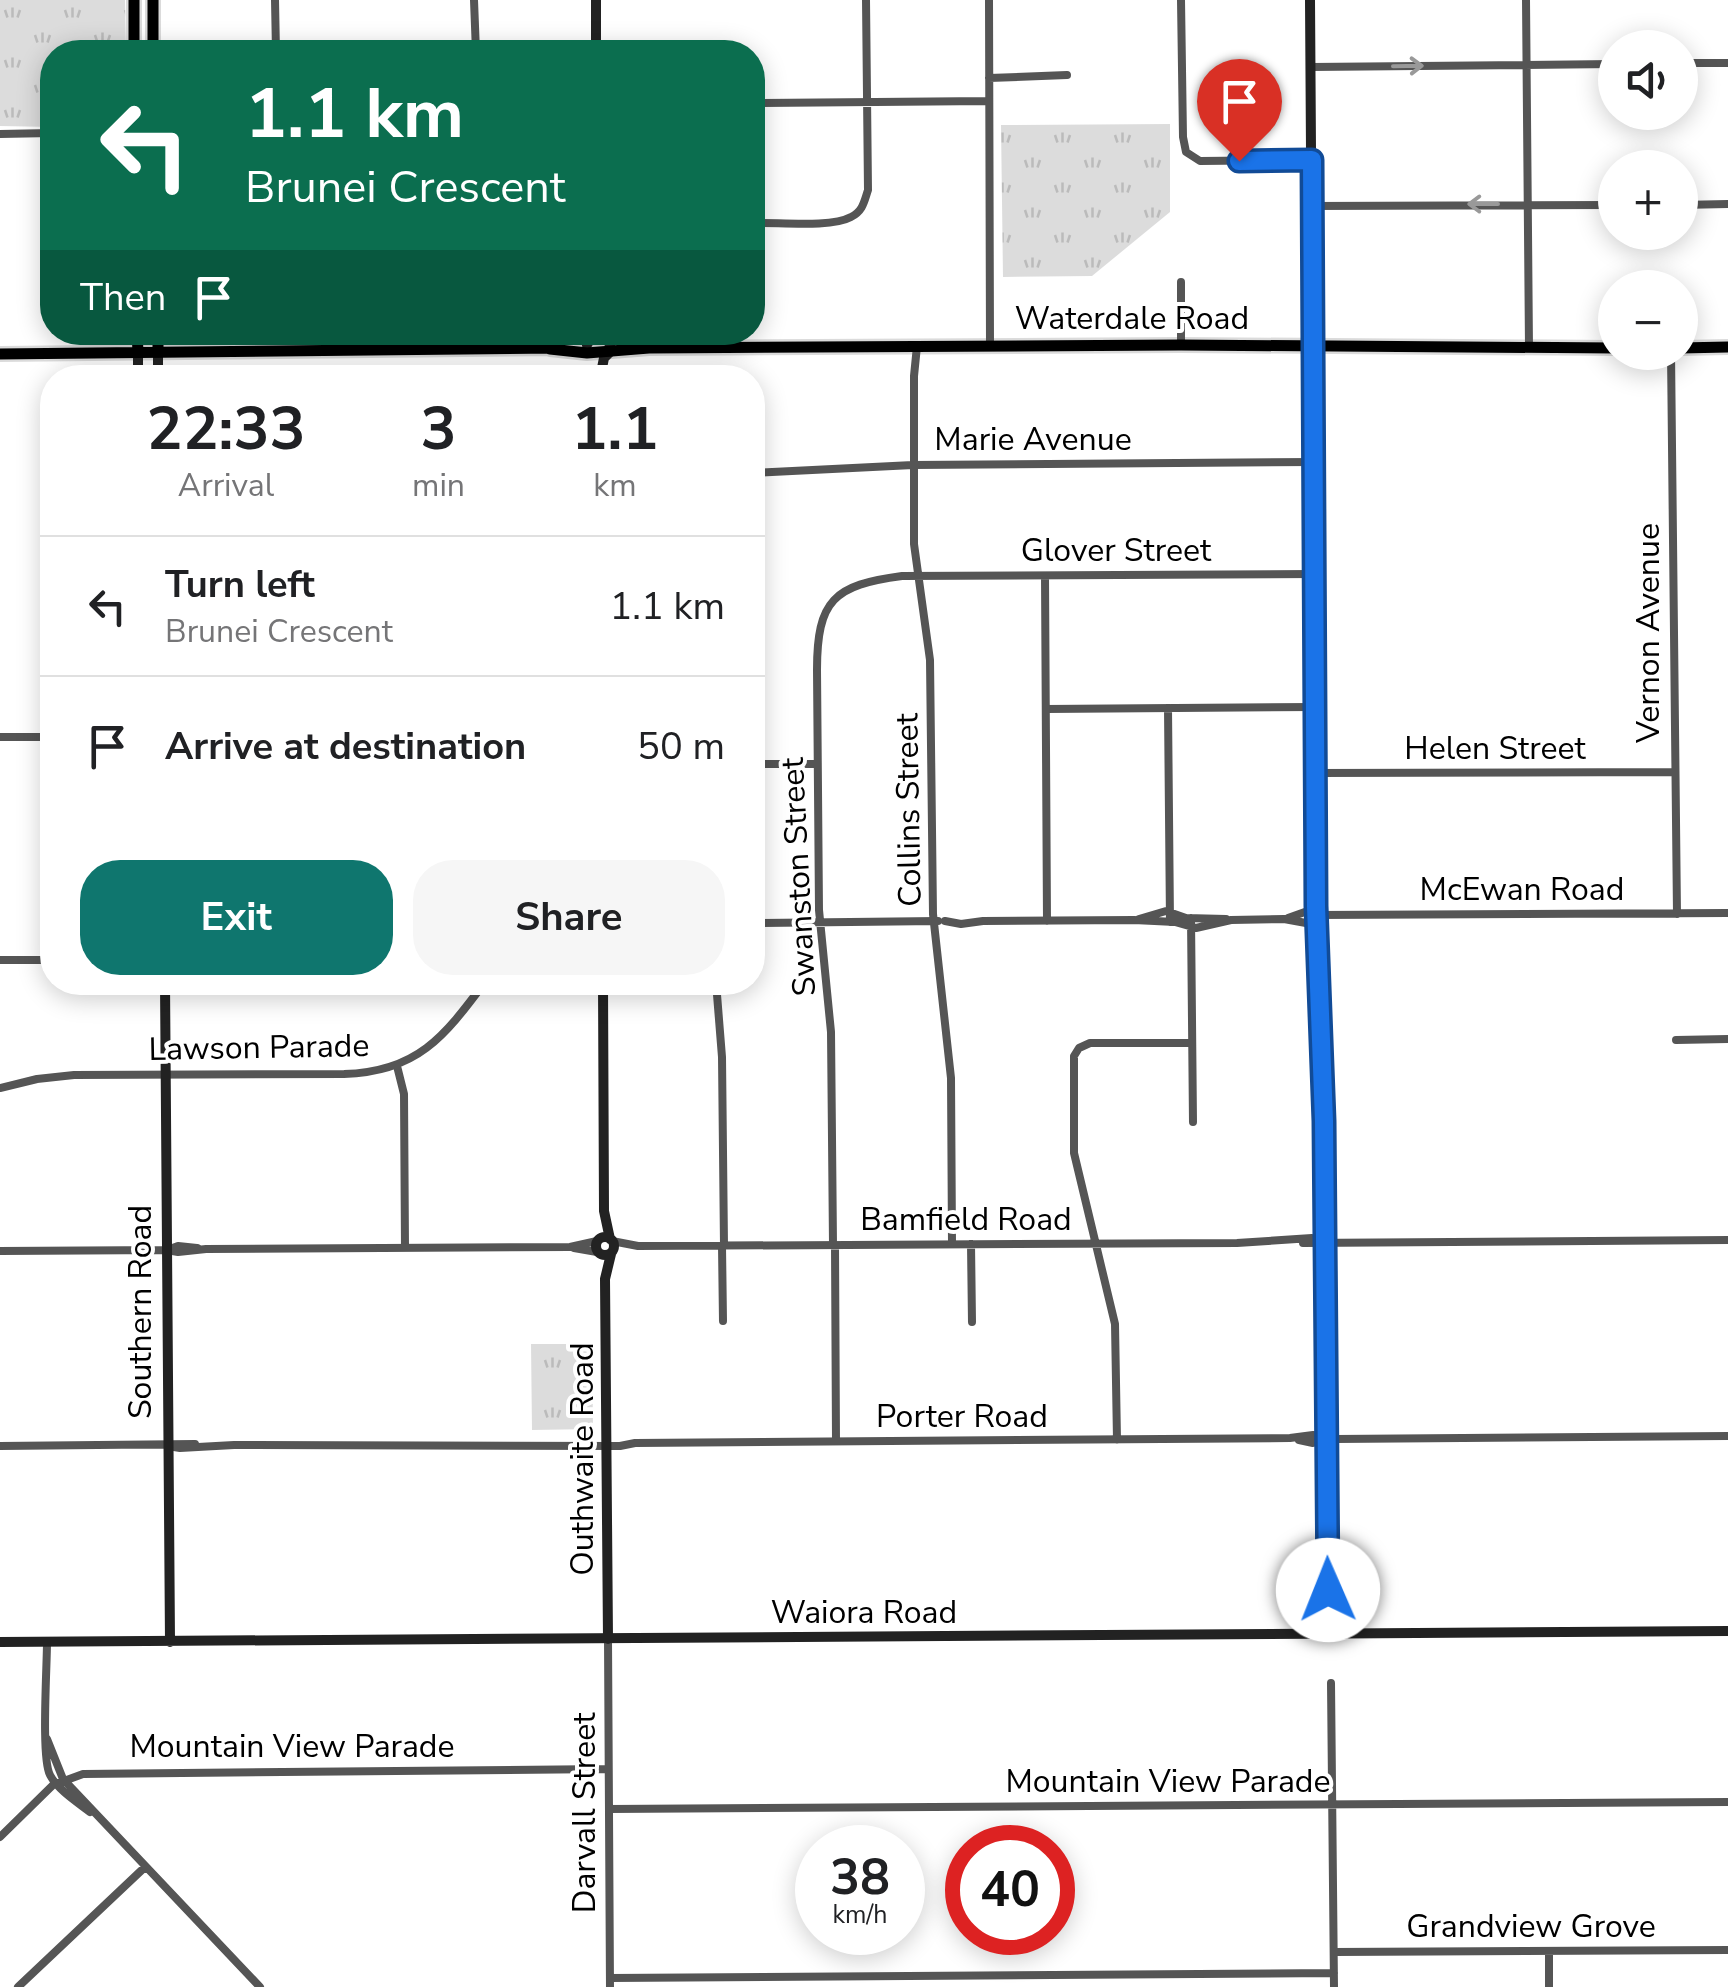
<!DOCTYPE html>
<meta charset="utf-8">
<style>
:root{--surface:#fff;--page:#f6f6f6;--text:#202124;--muted:#757577;--line:#e0e0e0;--accent:#0f766e}
body{margin:0;font-family:"Nunito Sans",sans-serif;background:var(--page);color:var(--text);height:100vh;display:flex;flex-direction:column;font-size:38px;white-space:nowrap}
*{box-sizing:border-box;margin:0}
p{font-size:32px;color:var(--muted)}
.icon{flex:none;width:55px;height:55px;fill:none;stroke:currentColor;stroke-width:2;stroke-linecap:round;stroke-linejoin:round}
.map{position:relative;flex:1;overflow:hidden}
.panel{position:absolute;left:40px;top:365px;width:725px;height:630px;display:flex;flex-direction:column;background:var(--surface);border-radius:40px;box-shadow:0 5px 25px #0003}
.panel>*{flex:none}
.top-card{position:absolute;left:40px;top:40px;width:725px;height:305px;border-radius:40px;box-shadow:0 5px 25px #0003;background:#0b6e4f;color:#fff;overflow:hidden}
.buttons{position:absolute;left:1598px;top:30px;display:grid;gap:20px}
.buttons a{display:grid;place-items:center;width:100px;height:100px;border-radius:50%;background:var(--surface);box-shadow:0 5px 25px #0003;font-size:50px}
.speed{position:absolute;left:795px;top:1825px;display:flex;gap:20px;font-size:50px;font-weight:700;text-align:center}
.speed>*{display:grid;place-content:center;width:130px;height:130px;border-radius:50%;background:var(--surface);box-shadow:0 5px 25px #0003;line-height:1}
.speed small{font-size:25px;font-weight:400}
.speed .limit{border:15px solid #d22;background:#fff;color:#111}
.pin{position:absolute;display:grid;place-items:center;width:85px;height:85px;color:#fff;margin:-102px -42px;border-radius:50% 50% 50% 0;rotate:-45deg;box-shadow:0 0 10px #0007}
.pin .icon{rotate:45deg}
.me{position:absolute;width:110px;margin:-55px;rotate:359deg;stroke-linejoin:round;filter:drop-shadow(0 0 8px #0008)}
.turn{display:flex;align-items:center;gap:35px;height:210px;padding:0 40px;font-size:45px}
.turn .icon{width:130px;height:130px;stroke-width:2.5}
.turn b{display:block;font-size:70px;line-height:85px}
.then{display:flex;align-items:center;height:95px;padding:0 40px;background:#0003;gap:20px;font-size:38px}
.eta{display:flex;justify-content:space-evenly;align-items:center;height:170px;text-align:center}
.eta b{font-size:60px;font-weight:700;line-height:70px}
.cta{display:flex;gap:20px;margin-top:auto;padding:20px 40px}
.cta a{flex:1;height:115px;border-radius:40px;background:var(--accent);color:#fff;font-size:40px;font-weight:700;line-height:115px;text-align:center}
.cta a+a{background:var(--page);color:var(--text)}
ul{padding:0;list-style:none}
li{display:flex;align-items:center;gap:30px;height:140px;padding:0 40px;border-top:2px solid var(--line)}
li div{flex:1}
li b{display:block;font-size:38px}
li em{font-style:normal}
.map>svg:first-child{display:block}
.park{fill:url(#park-tufts)}
.lines{fill:none;stroke-linecap:round;stroke-linejoin:round}
.primary-casing{stroke:#dbdbdb;stroke-width:16}
.street{stroke:#555;stroke-width:8}
.secondary{stroke:#222;stroke-width:10}
.primary{stroke:#000;stroke-width:11}
.oneway{stroke:#999}
.route-casing{stroke:#114b97;stroke-width:25}
.route{stroke:#1a73e8;stroke-width:18}
.labels{text-anchor:middle;stroke-width:8;stroke-linejoin:round;paint-order:stroke}
.street-label{font-size:32px;fill:#000;stroke:#fff}
</style>
<div class="map">
<svg width="1728" height="1987" viewBox="0 0 1728 1987">
<defs>
<pattern id="park-tufts" width="24" height="20" patternUnits="userSpaceOnUse" patternTransform="scale(2.5)"><rect width="24" height="20" fill="#dcdcdc"/><path d="M3 7l-1-3M5 7V3M7 7l1-3M15 17l-1-3M17 17v-4M19 17l1-3" fill="none" stroke="#bbb"/></pattern>
</defs>
<rect width="100%" height="100%" fill="#fff"/>
<path class="park" d="M0,0H125L126,52H52V127L0,126Z
M1170,124V212L1092,276L1003,277L1001,125Z
M531,1344H592L593,1429L532,1430Z"/>
<g class="lines">
<defs>
<path id="primary" d="M134,0V52
M153,0V52
M137,332L138,352
M158,332V351
M1680,348L1728,347
M550,349L587,353L649,348L1181,345L1615,348
M0,354L555,348"/>
</defs>
<use href="#primary" class="primary-casing"/>
<path class="street" d="M275,0L276,52
M474,0L476,52
M989,0L990,346
M1181,0L1183,137L1186,152L1200,161L1312,160
M1526,0L1529,348
M1680,63H1728
M1311,67L1615,64
M989,78L1067,75
M752,103L988,101
M0,134L52,133
M1680,205L1728,204
M1312,206L1615,205
M752,223C777,222 831,228 851,217C863,211 864,202 868,190L866,0
M1181,282V345
M917,346L914,376V544L930,660L933,914L951,1078L952,1244
M389,350V332
M1671,352L1677,914
M752,473L913,465L1314,462
M1045,576L1047,921
M1168,708L1170,922
M1046,709L1315,707
M0,737H52
M752,764H817
M1316,773L1675,772
M1317,915L1728,913
M1191,918L1193,1122
M1288,918L1316,908
M1139,919L1166,911L1186,918L1226,919
M945,921L961,924L983,921L1134,920L1175,922L1196,928L1231,920L1284,919L1317,925
M752,923L938,921
M0,960H52
M716,982L722,1057L724,1246
M1676,1040L1728,1039
M397,1066L404,1094L405,1248
M0,1088L37,1079L74,1075L344,1074C417,1072 444,1037 485,982
M612,1241L638,1246L1237,1243L1312,1238L1325,1242
M1303,1243L1728,1240
M971,1244L972,1322
M833,1245L831,1032L819,910L817,670C817,600 834,585 902,576L1315,574
M835,1245L836,1441
M722,1246L723,1321
M574,1248L597,1252
M167,1250L178,1246L197,1248
M0,1251L167,1250L178,1252L206,1249L570,1247L597,1241
M1117,1440L1115,1324L1074,1153V1056L1079,1048L1090,1043H1192
M1299,1440L1313,1443L1327,1439
M0,1446L195,1444
M168,1446L180,1448L234,1445L620,1446L635,1443L1290,1438L1313,1435L1336,1439L1728,1436
M608,1639L610,1987
M47,1642C47,1668 41,1758 50,1775C58,1790 77,1802 90,1812
M1331,1683L1334,1987
M47,1739L63,1779L260,1987
M609,1809L1728,1802
M0,1837L53,1785L83,1774L608,1769
M1549,1951V1987
M1334,1952L1728,1950
M610,1978L1334,1973
M18,1987L145,1867"/>
<path class="secondary" d="M1310,0L1316,906L1324,1121L1329,1634
M596,52V0
M603,332L610,345
M587,345L594,332
M138,352V378
M158,378V351
M600,378L604,358L610,352
M165,982L170,1642
M603,982L604,1211L610,1239
M596 1246a9 9 0 1 1 18 0a9 9 0 1 1-18 0Z
M608,1639L605,1279L611,1254
M0,1642L1728,1631"/>
<use href="#primary" class="primary"/>
</g>
<defs><path id="oneway-shaft" d="M-6 0H5M1.5-3L5.5 0L1.5 3" fill="none" stroke-width="1.6" stroke-linecap="round" stroke-linejoin="round" transform="scale(2.5)"/></defs>
<g class="oneway">
<use href="#oneway-shaft" transform="translate(1408 66) rotate(-1)"/>
<use href="#oneway-shaft" transform="translate(1483 204) rotate(180)"/>
</g>
<g class="lines">
<defs>
<path id="route" d="M1239,161L1312,160L1316,906L1324,1121L1328,1590"/>
</defs>
<use href="#route" class="route-casing"/>
<use href="#route" class="route"/>
</g>
<g class="labels">
<g class="street-label">
<text x="1132" y="329">Waterdale Road</text>
<text x="1033" y="450">Marie Avenue</text>
<text x="1116" y="561">Glover Street</text>
<text transform="translate(1648 633) rotate(-90)" y="11">Vernon Avenue</text>
<text x="1495" y="759">Helen Street</text>
<text transform="translate(908 810) rotate(-91)" y="11">Collins Street</text>
<text transform="translate(798 877) rotate(-93)" y="11">Swanston Street</text>
<text x="1522" y="900">McEwan Road</text>
<text transform="translate(259 1047) rotate(-1)" y="11">Lawson Parade</text>
<text x="966" y="1230">Bamfield Road</text>
<text transform="translate(140 1312) rotate(-90)" y="11">Southern Road</text>
<text x="962" y="1427">Porter Road</text>
<text transform="translate(582 1459) rotate(-90)" y="11">Outhwaite Road</text>
<text x="864" y="1623">Waiora Road</text>
<text x="292" y="1757">Mountain View Parade</text>
<text x="1168" y="1792">Mountain View Parade</text>
<text transform="translate(584 1813) rotate(-90)" y="11">Darvall Street</text>
<text x="1531" y="1937">Grandview Grove</text>
</g>
</g>
</svg>
<div class="buttons">
<a><svg class="icon" aria-label="sound" viewBox="0 0 24 24"><path d="M4 9h4l5-4v14l-5-4H4zM17 9q2 3 0 6"/></svg></a>
<a>+</a>
<a>−</a>
</div>
<div class="speed"><div>38<small>km/h</small></div><div class="limit">40</div></div>
<div class="pin" style="left:1239px;top:161px;background:#d93025"><svg class="icon" aria-label="arrive" viewBox="0 0 24 24"><path d="M6 21V4h12l-3 4 3 4H6"/></svg></div>
<svg class="me" style="left:1328px;top:1590px" viewBox="-20 -20 40 40"><circle r="19" fill="#fff"/><path d="M0-13L10 11 0 6-10 11z" fill="#1a73e8"/></svg>
<div class="top-card">
<div class="turn"><svg class="icon" aria-label="left" viewBox="0 0 24 24"><path d="M17 20v-9H6M10 6l-5 5 5 5"/></svg><div><b>1.1 km</b>Brunei Crescent</div></div>
<div class="then">Then<svg class="icon" aria-label="arrive" viewBox="0 0 24 24"><path d="M6 21V4h12l-3 4 3 4H6"/></svg></div>
</div>
<section class="panel">
<div class="eta">
<div><b>22:33</b><p>Arrival</p></div>
<div><b>3</b><p>min</p></div>
<div><b>1.1</b><p>km</p></div>
</div>
<ul>
<li><svg class="icon" aria-label="left" viewBox="0 0 24 24"><path d="M17 20v-9H6M10 6l-5 5 5 5"/></svg><div><b>Turn left</b><p>Brunei Crescent</p></div><em>1.1 km</em></li>
<li><svg class="icon" aria-label="arrive" viewBox="0 0 24 24"><path d="M6 21V4h12l-3 4 3 4H6"/></svg><div><b>Arrive at destination</b></div><em>50 m</em></li>
</ul>
<div class="cta"><a>Exit</a><a>Share</a></div>
</section>
</div>
